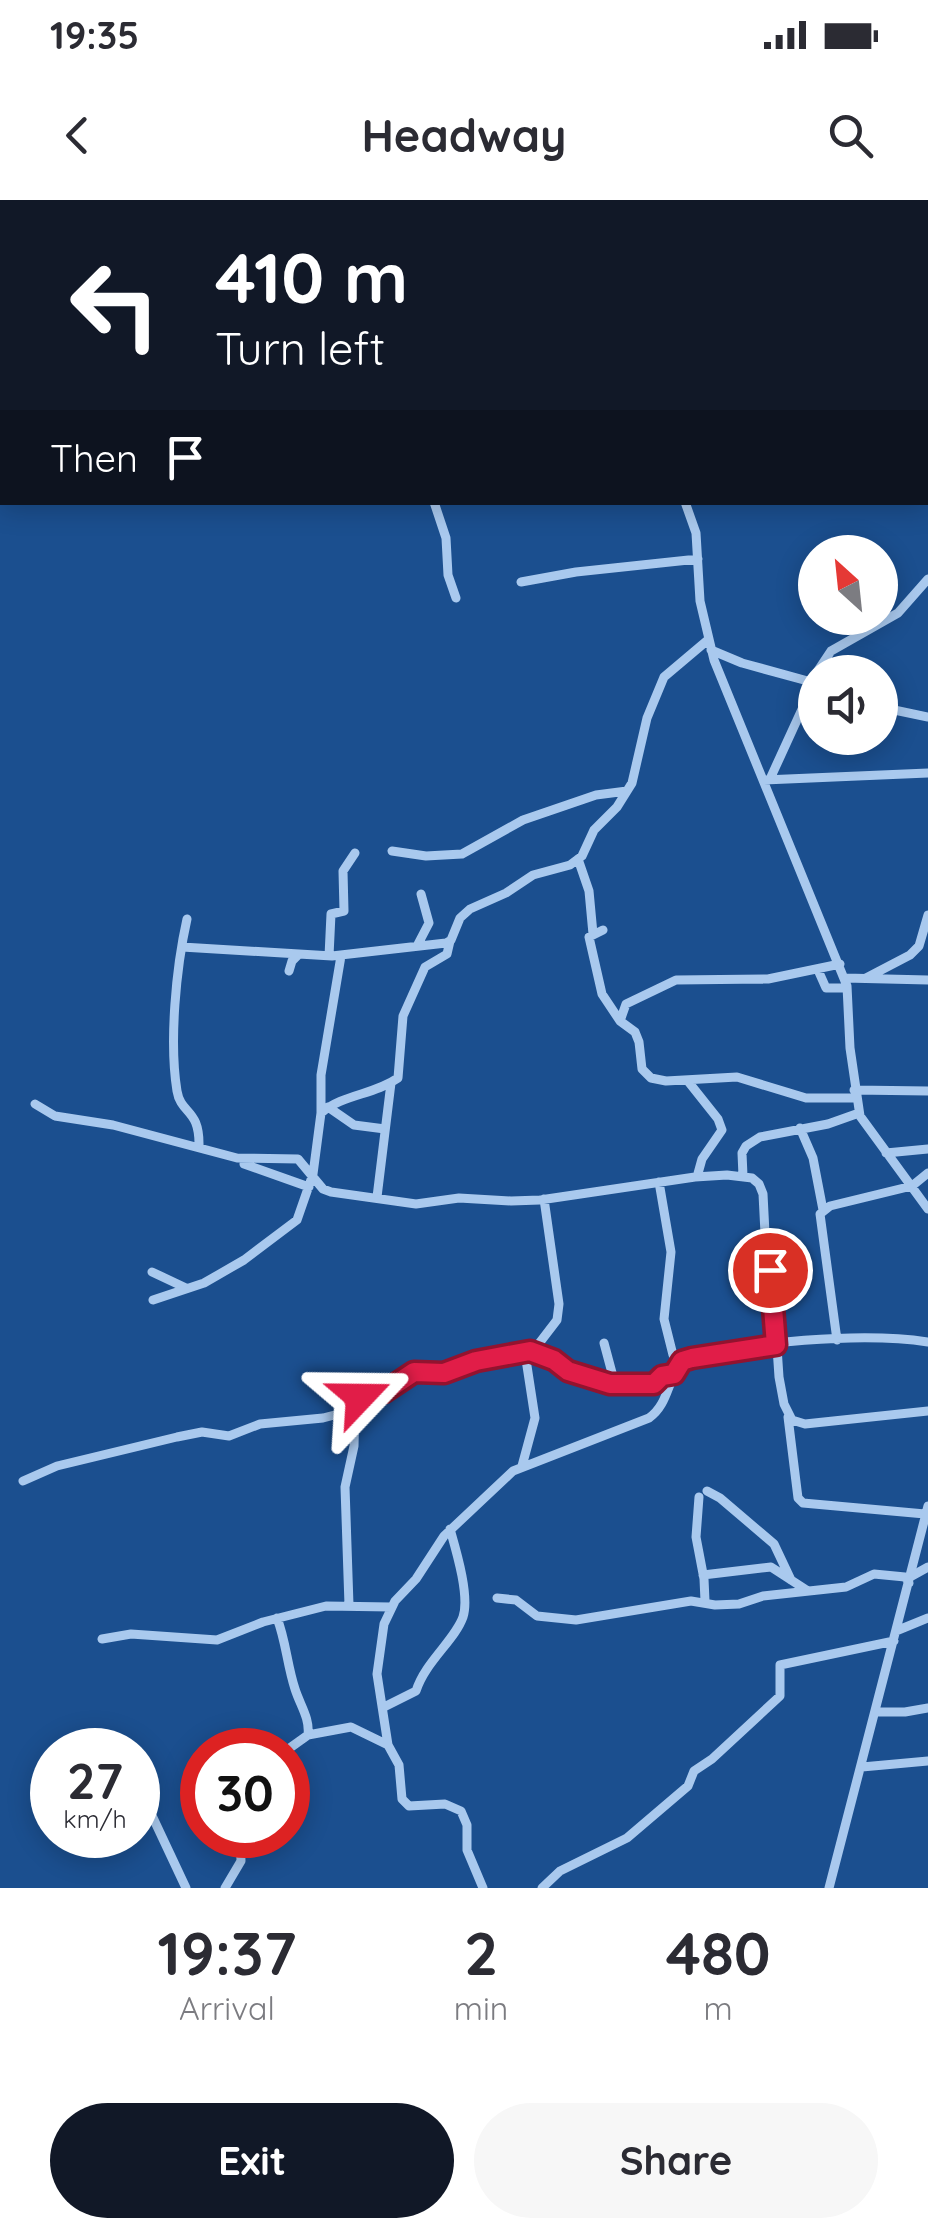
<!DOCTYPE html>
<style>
:root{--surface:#fff;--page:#f7f7f7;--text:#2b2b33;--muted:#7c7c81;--accent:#111827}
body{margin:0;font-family:Quicksand,sans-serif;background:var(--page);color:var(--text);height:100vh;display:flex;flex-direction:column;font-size:38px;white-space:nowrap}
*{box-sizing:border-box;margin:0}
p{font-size:32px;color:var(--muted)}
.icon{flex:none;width:55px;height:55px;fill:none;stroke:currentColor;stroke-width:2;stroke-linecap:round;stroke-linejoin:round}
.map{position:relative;height:1688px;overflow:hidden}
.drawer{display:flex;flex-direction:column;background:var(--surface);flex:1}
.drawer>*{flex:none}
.banner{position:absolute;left:0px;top:0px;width:930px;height:305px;box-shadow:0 5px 25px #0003;background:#111827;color:#fff;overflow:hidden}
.needle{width:65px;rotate:333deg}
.fabs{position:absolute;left:798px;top:335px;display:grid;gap:20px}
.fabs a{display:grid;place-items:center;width:100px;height:100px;border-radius:50%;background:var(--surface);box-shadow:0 5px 25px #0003;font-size:50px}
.speed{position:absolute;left:30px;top:1528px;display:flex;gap:20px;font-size:50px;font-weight:700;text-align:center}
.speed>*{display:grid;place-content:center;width:130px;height:130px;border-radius:50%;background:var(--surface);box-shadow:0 5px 25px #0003;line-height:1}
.speed small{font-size:25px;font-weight:400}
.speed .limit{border:15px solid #d22;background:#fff;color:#111}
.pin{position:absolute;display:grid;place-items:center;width:85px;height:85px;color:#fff;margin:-42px;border:5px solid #fff;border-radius:50%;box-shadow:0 2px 10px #0007}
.me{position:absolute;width:110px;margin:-55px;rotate:67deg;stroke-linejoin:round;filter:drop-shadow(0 0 8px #0008)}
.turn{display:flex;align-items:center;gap:35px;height:210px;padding:0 50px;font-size:45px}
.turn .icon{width:130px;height:130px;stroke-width:2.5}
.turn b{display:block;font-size:70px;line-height:85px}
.then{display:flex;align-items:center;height:95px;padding:0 50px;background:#0003;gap:20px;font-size:38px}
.eta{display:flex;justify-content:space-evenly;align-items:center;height:170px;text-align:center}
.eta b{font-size:60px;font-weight:700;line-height:70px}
.action{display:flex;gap:20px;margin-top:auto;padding:20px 50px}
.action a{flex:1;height:115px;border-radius:60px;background:var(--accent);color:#fff;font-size:40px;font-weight:700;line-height:115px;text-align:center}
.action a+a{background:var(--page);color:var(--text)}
.status{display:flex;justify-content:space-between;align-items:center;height:70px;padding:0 50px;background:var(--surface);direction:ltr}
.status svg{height:28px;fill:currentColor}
header{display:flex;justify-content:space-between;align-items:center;height:130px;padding:0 50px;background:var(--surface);font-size:45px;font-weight:700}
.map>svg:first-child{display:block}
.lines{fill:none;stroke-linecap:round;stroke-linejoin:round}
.minor{stroke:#a9c9ee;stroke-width:9}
.route-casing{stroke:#92132f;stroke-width:25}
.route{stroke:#e11d48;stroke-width:18}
</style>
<div class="status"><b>19:35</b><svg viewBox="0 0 49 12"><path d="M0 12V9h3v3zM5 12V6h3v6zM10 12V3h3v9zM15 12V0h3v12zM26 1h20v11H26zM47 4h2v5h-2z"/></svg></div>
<header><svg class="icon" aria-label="back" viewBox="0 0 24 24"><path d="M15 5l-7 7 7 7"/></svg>Headway<svg class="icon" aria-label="search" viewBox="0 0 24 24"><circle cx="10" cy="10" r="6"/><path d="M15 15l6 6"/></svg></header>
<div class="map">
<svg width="928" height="1688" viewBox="0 0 928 1688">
<rect width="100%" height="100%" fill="#1b4f8f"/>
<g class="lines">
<path class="minor" d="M145,0L146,2
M159,0L160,2
M523,0L524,2
M722,0L725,2
M885,0V2
M14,2L18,0
M630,2L641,0
M0,12L2,10
M434,302L446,338L448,375L456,398
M685,302L696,333L700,401L714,460L847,786L850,848L860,916L928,1009
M521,382L576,372L698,359
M711,450L742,463L815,483
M817,472L831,451L898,413L928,379
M880,507L928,517
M770,579L814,483
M764,580L928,573
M392,651L426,656L462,654L523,620L596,595L627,591
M578,659L589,691L593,734
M187,719C176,768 169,842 177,891C181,915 200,908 199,947
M603,730L589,737L602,794L620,821L635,832L639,842L642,869L651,878L666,881L737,877L806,898H856
M417,746L429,723L421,694
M182,747L299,754
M329,756L331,714L344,711L343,671L355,653
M818,770L826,788H847
M289,771L292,761L299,754L332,756L446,743L451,740L460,718L470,709L506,693L533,675L570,665L582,656L594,630L617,607L632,583L647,518L664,477L709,439
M845,778L928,780
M866,778L910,755L919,746L928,715
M620,821L626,804L676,780L768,779L840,764
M687,880L718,919L722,930L702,959L697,977
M854,890L928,891
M35,904L55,916L113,925L237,958L298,959L323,989L331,992L416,1004L459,998L511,1001L540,1000L695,977L727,975L752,978L759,984L763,994L766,1053L774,1103L779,1177L784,1204L792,1220L805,1224L928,1211
M328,907L354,925L385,929
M321,913C343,894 374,895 398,878L403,816L425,767L447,754L450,741
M800,928L813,958L823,1010
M886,953L928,949
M244,964L309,987
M743,976L742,953L746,946L760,937L828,924L859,913
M659,982L671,1052L664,1119L673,1155L683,1161
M377,997L391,883
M152,1072L186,1088
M153,1100L204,1083L244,1060L297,1020L313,974L321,913V875L341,756
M837,1140L820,1014L830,1006L912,986L928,973
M604,1143L615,1184
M530,1151L555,1161L568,1171L611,1184H654L662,1175L673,1174
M788,1217L798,1298L803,1303L925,1314
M522,1266L535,1218L525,1153
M23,1281L57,1266L177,1237L202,1232L229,1236L260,1224L323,1218L354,1210
M707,1291L720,1298L774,1344L791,1380
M699,1297L696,1337L704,1379L705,1401
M703,1375L771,1367L808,1391
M910,1377L928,1367
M497,1398L516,1400L537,1416L576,1420L691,1401L715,1405L739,1404L763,1396L846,1387L874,1374L905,1377L909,1383
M349,1405L345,1287L354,1246L355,1203L360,1197L384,1192L414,1173H443L476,1161L534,1150L557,1120L559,1104L544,999
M277,1418C286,1441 287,1465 295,1489C300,1505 310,1518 308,1535
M896,1431L928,1418
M102,1439L131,1434L217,1440L263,1422L326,1406L391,1407
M384,1507L416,1491C425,1462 455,1440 463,1417C470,1396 456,1350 450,1329
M877,1512H905L928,1508
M287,1550L308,1535L351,1527L388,1545
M141,1560L147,1605L186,1688
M862,1567L928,1561
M225,1688L241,1661L240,1635
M483,1688L467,1650V1625L461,1611L445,1604L409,1606L402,1599L399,1565L388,1545L377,1474L384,1424L395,1401L416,1379L444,1336L513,1271L649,1218C669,1204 667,1179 683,1161C744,1141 864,1132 928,1142
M542,1688L560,1671L627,1638L688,1586L694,1571L712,1559L780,1496V1465L894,1441
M829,1688L928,1306"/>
</g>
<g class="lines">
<defs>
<path id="route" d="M360,1197L384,1192L414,1172L444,1173L476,1161L530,1151L554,1160L568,1171L610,1184H654L662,1176L674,1174L682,1161L692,1158L776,1145L770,1070"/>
</defs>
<use href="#route" class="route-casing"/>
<use href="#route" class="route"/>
</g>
</svg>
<div class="fabs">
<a><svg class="needle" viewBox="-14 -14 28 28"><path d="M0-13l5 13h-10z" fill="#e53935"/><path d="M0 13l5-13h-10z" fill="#7c7c81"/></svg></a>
<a><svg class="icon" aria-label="sound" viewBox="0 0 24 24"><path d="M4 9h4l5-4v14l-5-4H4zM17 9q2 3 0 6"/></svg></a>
</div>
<div class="speed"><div>27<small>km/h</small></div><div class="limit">30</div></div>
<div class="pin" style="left:770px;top:1070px;background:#d93025"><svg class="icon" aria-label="arrive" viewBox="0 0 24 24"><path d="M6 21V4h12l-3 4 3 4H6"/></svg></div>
<svg class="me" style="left:360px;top:1197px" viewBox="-20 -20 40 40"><path d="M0-17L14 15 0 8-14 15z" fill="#e11d48" stroke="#fff" stroke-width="4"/></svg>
<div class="banner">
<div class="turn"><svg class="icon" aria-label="left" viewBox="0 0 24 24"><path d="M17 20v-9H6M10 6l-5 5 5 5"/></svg><div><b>410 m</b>Turn left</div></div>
<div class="then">Then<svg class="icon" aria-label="arrive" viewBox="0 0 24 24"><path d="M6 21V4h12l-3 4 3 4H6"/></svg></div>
</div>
</div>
<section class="drawer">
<div class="eta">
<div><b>19:37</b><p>Arrival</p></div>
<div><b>2</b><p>min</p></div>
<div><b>480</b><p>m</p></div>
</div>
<div class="action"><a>Exit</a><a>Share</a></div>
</section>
